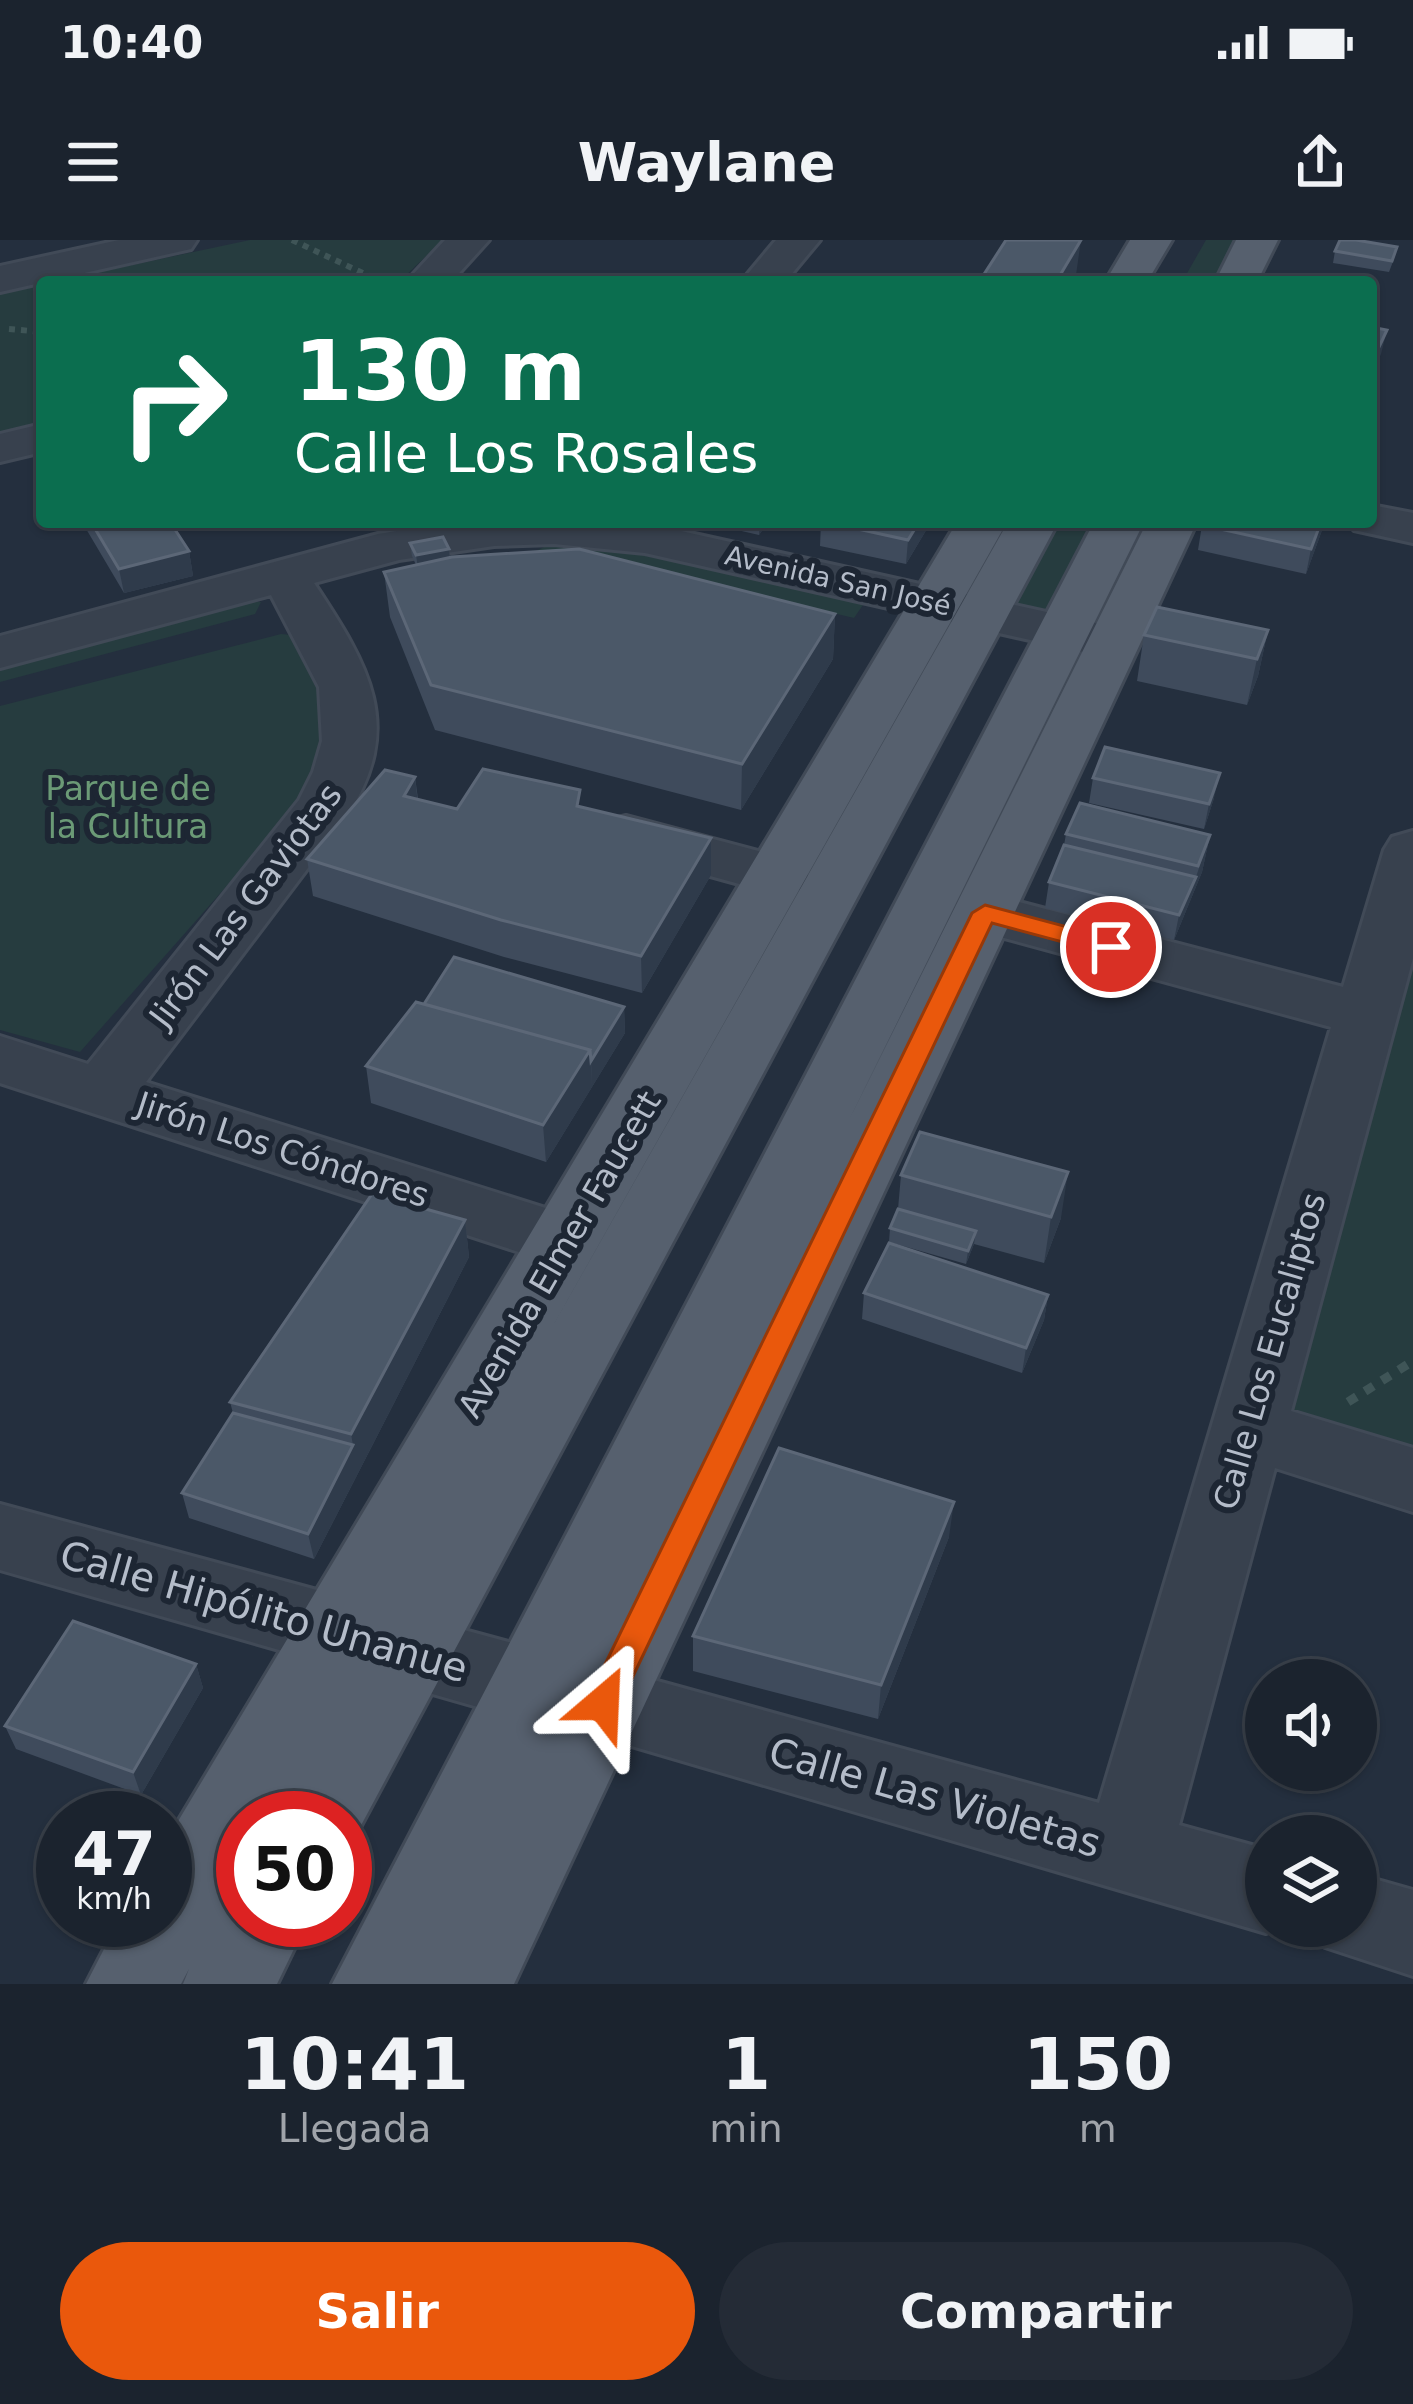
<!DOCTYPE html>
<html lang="es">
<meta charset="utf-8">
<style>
:root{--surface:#1b232e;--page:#242b36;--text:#f1f3f6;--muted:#a0a4aa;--line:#39404a;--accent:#ea580c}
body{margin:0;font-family:"DejaVu Sans",sans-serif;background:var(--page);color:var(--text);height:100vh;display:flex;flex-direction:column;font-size:45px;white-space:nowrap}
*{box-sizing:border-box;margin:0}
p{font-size:39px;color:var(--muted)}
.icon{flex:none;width:66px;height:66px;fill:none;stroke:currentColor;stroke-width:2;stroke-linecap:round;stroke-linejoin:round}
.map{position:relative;height:1744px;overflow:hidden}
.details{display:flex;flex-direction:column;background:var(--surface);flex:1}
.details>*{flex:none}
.banner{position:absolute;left:36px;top:36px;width:1341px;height:252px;border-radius:12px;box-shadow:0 3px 9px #0004,0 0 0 3px var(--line);background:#0b6e4f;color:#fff;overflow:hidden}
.tools{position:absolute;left:1245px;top:1419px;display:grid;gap:24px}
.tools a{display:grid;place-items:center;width:132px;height:132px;border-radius:50%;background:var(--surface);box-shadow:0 3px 9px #0004,0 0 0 3px var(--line);font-size:60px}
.speed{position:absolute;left:36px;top:1551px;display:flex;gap:24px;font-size:60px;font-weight:700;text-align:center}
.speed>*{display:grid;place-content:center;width:156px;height:156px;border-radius:50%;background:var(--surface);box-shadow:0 3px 9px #0004,0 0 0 3px var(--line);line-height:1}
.speed small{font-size:30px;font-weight:400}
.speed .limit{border:18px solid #d22;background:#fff;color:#111}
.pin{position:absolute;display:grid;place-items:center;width:102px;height:102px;color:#fff;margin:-51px;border:6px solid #fff;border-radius:50%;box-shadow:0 3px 12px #0007}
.me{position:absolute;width:132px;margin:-66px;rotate:26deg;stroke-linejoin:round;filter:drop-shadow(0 0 9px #0008)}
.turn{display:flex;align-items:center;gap:42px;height:252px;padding:0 60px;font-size:54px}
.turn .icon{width:156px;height:156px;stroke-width:2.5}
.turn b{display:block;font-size:84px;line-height:102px}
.eta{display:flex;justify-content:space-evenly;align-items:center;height:204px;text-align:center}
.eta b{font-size:72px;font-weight:800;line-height:84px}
.button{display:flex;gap:24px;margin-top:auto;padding:24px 60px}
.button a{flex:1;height:138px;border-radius:72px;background:var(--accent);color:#fff;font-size:48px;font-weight:800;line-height:138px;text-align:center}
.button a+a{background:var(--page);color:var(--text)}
.status{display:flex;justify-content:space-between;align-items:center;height:84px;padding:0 60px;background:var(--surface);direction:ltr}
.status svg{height:33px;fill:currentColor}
header{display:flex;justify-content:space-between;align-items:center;height:156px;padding:0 60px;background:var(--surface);font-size:54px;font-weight:800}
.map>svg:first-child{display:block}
.green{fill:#263c3f}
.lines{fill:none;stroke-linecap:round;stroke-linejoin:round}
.minor-casing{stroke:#414a57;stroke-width:6}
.major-casing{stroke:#414a57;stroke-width:6}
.path-far1{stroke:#3f5557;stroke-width:6;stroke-dasharray:6 6;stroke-linecap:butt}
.path{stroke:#3f5557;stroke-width:9;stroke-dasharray:10 10;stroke-linecap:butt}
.minor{fill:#38414e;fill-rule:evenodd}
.major{fill:#56606e;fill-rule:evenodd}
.wall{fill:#3f4b5c}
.shaded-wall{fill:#2f3b4b}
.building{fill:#4b5868;stroke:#5c6777;stroke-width:3}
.route{fill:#ea580c;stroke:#983908;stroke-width:3}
.labels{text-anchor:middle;stroke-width:12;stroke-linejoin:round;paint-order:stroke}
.far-street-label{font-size:27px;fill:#b4bcc9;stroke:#1d2633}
.park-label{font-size:33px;fill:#6b9a76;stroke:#1d2633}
.street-label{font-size:33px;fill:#b4bcc9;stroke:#1d2633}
.near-street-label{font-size:39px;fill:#b4bcc9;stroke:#1d2633}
</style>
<div class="status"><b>10:40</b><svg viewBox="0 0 49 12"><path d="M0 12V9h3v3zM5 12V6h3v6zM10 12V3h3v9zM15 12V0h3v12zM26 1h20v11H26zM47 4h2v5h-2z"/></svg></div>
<header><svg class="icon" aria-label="menu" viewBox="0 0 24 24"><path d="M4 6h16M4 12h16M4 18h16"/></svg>Waylane<svg class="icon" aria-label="share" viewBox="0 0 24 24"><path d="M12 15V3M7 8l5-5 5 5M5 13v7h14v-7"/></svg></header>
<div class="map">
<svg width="1413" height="1744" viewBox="0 0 1413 1744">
<rect width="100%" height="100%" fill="#242f3e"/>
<path class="green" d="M250,0H443L399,42H52Z
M1206,0H1250L1228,42H1182Z
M42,44V183L0,193V53Z
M1049,282H1103L1058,369L1043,374L1013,367L1009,354Z
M558,300L579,302L865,362L854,378L625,324L524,317Z
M250,361L261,362L255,374L0,442V425Z
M281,394L303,396C329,464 336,486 307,555L80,812L0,790V466Z
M1413,688V1223L1281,1187Z"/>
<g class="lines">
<defs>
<path id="minor" d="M119,0H197L191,9L0,52V26Z
M445,0H489L451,42H406Z
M776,0H820L785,42H741Z
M42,184V212L0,222V194Z
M1371,265L1413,273V303L1354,290L1348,282H1371Z
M452,282L645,283L1114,387L1133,392L1140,403L1133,414L1114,419L645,313L554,304L494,306L399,320L314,343C368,425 407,486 345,579L146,842L590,982L600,1001L590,1020L565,1027L0,843V796L88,824L299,560L313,532L322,501L319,447L271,355L0,428V396L378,294Z
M626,576L800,622L809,636L800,650L779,655L605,607L597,594L605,581Z
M1413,591V718L1291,1171L1413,1208V1272L1275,1228L1179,1585L1266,1609V1686H1284L1266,1693L574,1489L562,1463L574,1437L603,1426L1099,1563L1331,787L964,687L955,673L964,659L985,653L1343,747L1384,610L1392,597Z
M0,1264L527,1407L556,1418L568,1444L556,1470L527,1481L0,1330Z
M1356,1634L1413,1650V1736L1325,1707L1316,1686H1356Z"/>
<path id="major" d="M1130,0H1172L1147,42H1105Z
M1236,0H1278L1257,42H1215Z
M957,282H1007L542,1105L1008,282H1058L350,1606L345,1608V1578H277L287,1556L274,1578H243V1634L234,1649L243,1646V1680H308L277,1744H183L189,1729L181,1744H86L119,1680H165V1603Z
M1094,282H1144L849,880L1147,282H1197L514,1744H332Z"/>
</defs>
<use href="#minor" class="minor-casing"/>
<use href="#major" class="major-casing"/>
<path class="path-far1" d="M292,0L382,42
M9,89L42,92"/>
<path class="path" d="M1348,1162L1413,1121"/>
<use href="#minor" class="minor"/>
<use href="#major" class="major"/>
</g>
<path class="wall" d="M1335,11L1394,19L1389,32L1333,23Z
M82,282H170L189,311L193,336L124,353Z
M666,282H701L696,288Z
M702,282H768L759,295Z
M821,282H931L906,324L820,306Z
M1325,282L1306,334L1198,310L1202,285Z
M410,303L449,309L450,318L835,374L833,419L741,570L435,490L390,377L384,332L416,325L412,316Z
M1268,390L1258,436L1247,465L1137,441L1144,395Z
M415,537L418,559L457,569L581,567L711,598V635L642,753L504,717L313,656L307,619Z
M1093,538L1214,558L1204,589L1089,563Z
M1066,594L1210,595L1202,632L1174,700L1045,668L1049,642L1064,605Z
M424,764L624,767L625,793L546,922L371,863L366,826Z
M901,935L1061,978L1044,1023L974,1004L966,1024L889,1002L890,988L898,969Z
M465,980L469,1017L314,1319L189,1278L182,1253L233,1173L230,1162Z
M864,1053L1048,1055L1044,1080L1022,1133L862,1079Z
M949,1297L878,1479L693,1431V1396Z
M196,1424L203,1448L141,1555L16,1509L5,1486Z"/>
<path class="shaded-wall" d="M1081,0L1075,42H1056Z
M1387,90L1381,114L1371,136V124Z
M327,282H354L328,289Z
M760,282H768L759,295Z
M919,282H931L906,324L908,300Z
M1321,282H1325L1306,334L1311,309Z
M449,309L450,322L418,328L416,315Z
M189,311L193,336L124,353L119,329Z
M835,374L833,419L741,570L742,524Z
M1268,390L1258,436L1247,465L1257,419Z
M1220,533L1214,558L1204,589L1209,564Z
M415,537L419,574L404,556Z
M1210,595L1202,632L1174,700L1179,675L1196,637Z
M711,598V635L642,753L641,716Z
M624,767L625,793L592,847L591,821Z
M590,810L592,847L546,922L543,885Z
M1068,932L1061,978L1044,1023L1051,977Z
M465,980L469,1017L314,1319L308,1294L353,1205L351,1194Z
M976,991L974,1004L966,1024L968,1011Z
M1048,1055L1044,1080L1022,1133L1026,1108Z
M954,1262L949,1297L878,1479L881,1445Z
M196,1424L203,1448L141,1555L133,1532Z"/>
<path class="building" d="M1006,0H1081L1056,42H979Z
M1340,0H1356L1397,7L1392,21L1335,11Z
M1371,87L1387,90L1371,124Z
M91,282H170L189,311L119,329Z
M826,282H919L908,300Z
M1204,282H1321L1311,309L1202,285Z
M443,297L449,309L416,315L410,303Z
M579,309L835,374L742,524L431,445L384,332L452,317Z
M1157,367L1268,390L1257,419L1144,395Z
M1105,507L1220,533L1209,564L1093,538Z
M483,529L580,550L577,566L711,598L641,716L501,680L307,619L385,530L415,537L404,556L457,569Z
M1080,563L1210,595L1198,626L1066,594Z
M1064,605L1196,637L1179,675L1049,642Z
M454,717L624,767L591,821L590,810L424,764Z
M416,762L590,810L543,885L366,826Z
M920,892L1068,932L1051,977L901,935Z
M372,954L465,980L351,1194L230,1162Z
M898,969L976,991L968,1011L890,988Z
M889,1003L1048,1055L1026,1108L864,1053Z
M233,1173L353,1205L308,1294L182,1253Z
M779,1208L954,1262L881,1445L693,1396Z
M73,1381L196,1424L133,1532L5,1486Z"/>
<path class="route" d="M985,665L1120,701L1124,707L1111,715L992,683L615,1474L603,1479L591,1474L586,1463L591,1453L972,673Z"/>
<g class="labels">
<g class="far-street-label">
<text transform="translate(838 341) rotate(13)" y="9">Avenida San José</text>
</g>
<g class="park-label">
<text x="128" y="560">Parque de<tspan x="128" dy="38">la Cultura</tspan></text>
</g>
<g class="street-label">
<text transform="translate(245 665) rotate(-53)" y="12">Jirón Las Gaviotas</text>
<text transform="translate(283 909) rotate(18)" y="12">Jirón Los Cóndores</text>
<text transform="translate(559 1014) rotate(-60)" y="12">Avenida Elmer Faucett</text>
<text transform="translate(1269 1111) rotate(-74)" y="12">Calle Los Eucaliptos</text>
</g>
<g class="near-street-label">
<text transform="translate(264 1371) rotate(16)" y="14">Calle Hipólito Unanue</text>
<text transform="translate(935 1557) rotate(16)" y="14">Calle Las Violetas</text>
</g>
</g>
</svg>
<div class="tools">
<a><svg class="icon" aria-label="sound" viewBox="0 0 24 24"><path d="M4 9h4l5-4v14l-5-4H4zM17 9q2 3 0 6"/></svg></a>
<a><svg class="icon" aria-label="layers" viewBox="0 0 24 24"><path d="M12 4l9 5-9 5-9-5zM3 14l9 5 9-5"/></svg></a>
</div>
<div class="speed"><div>47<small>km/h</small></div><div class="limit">50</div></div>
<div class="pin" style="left:1111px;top:707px;background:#d93025"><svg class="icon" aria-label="arrive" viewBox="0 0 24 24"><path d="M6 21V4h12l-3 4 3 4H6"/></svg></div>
<svg class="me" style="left:603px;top:1463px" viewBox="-20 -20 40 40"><path d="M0-17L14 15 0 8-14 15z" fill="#ea580c" stroke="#fff" stroke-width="4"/></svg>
<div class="banner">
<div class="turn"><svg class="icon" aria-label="right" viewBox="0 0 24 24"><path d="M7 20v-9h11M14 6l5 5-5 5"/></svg><div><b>130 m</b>Calle Los Rosales</div></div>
</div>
</div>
<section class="details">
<div class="eta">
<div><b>10:41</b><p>Llegada</p></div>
<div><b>1</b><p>min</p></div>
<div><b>150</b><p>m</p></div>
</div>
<div class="button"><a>Salir</a><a>Compartir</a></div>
</section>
